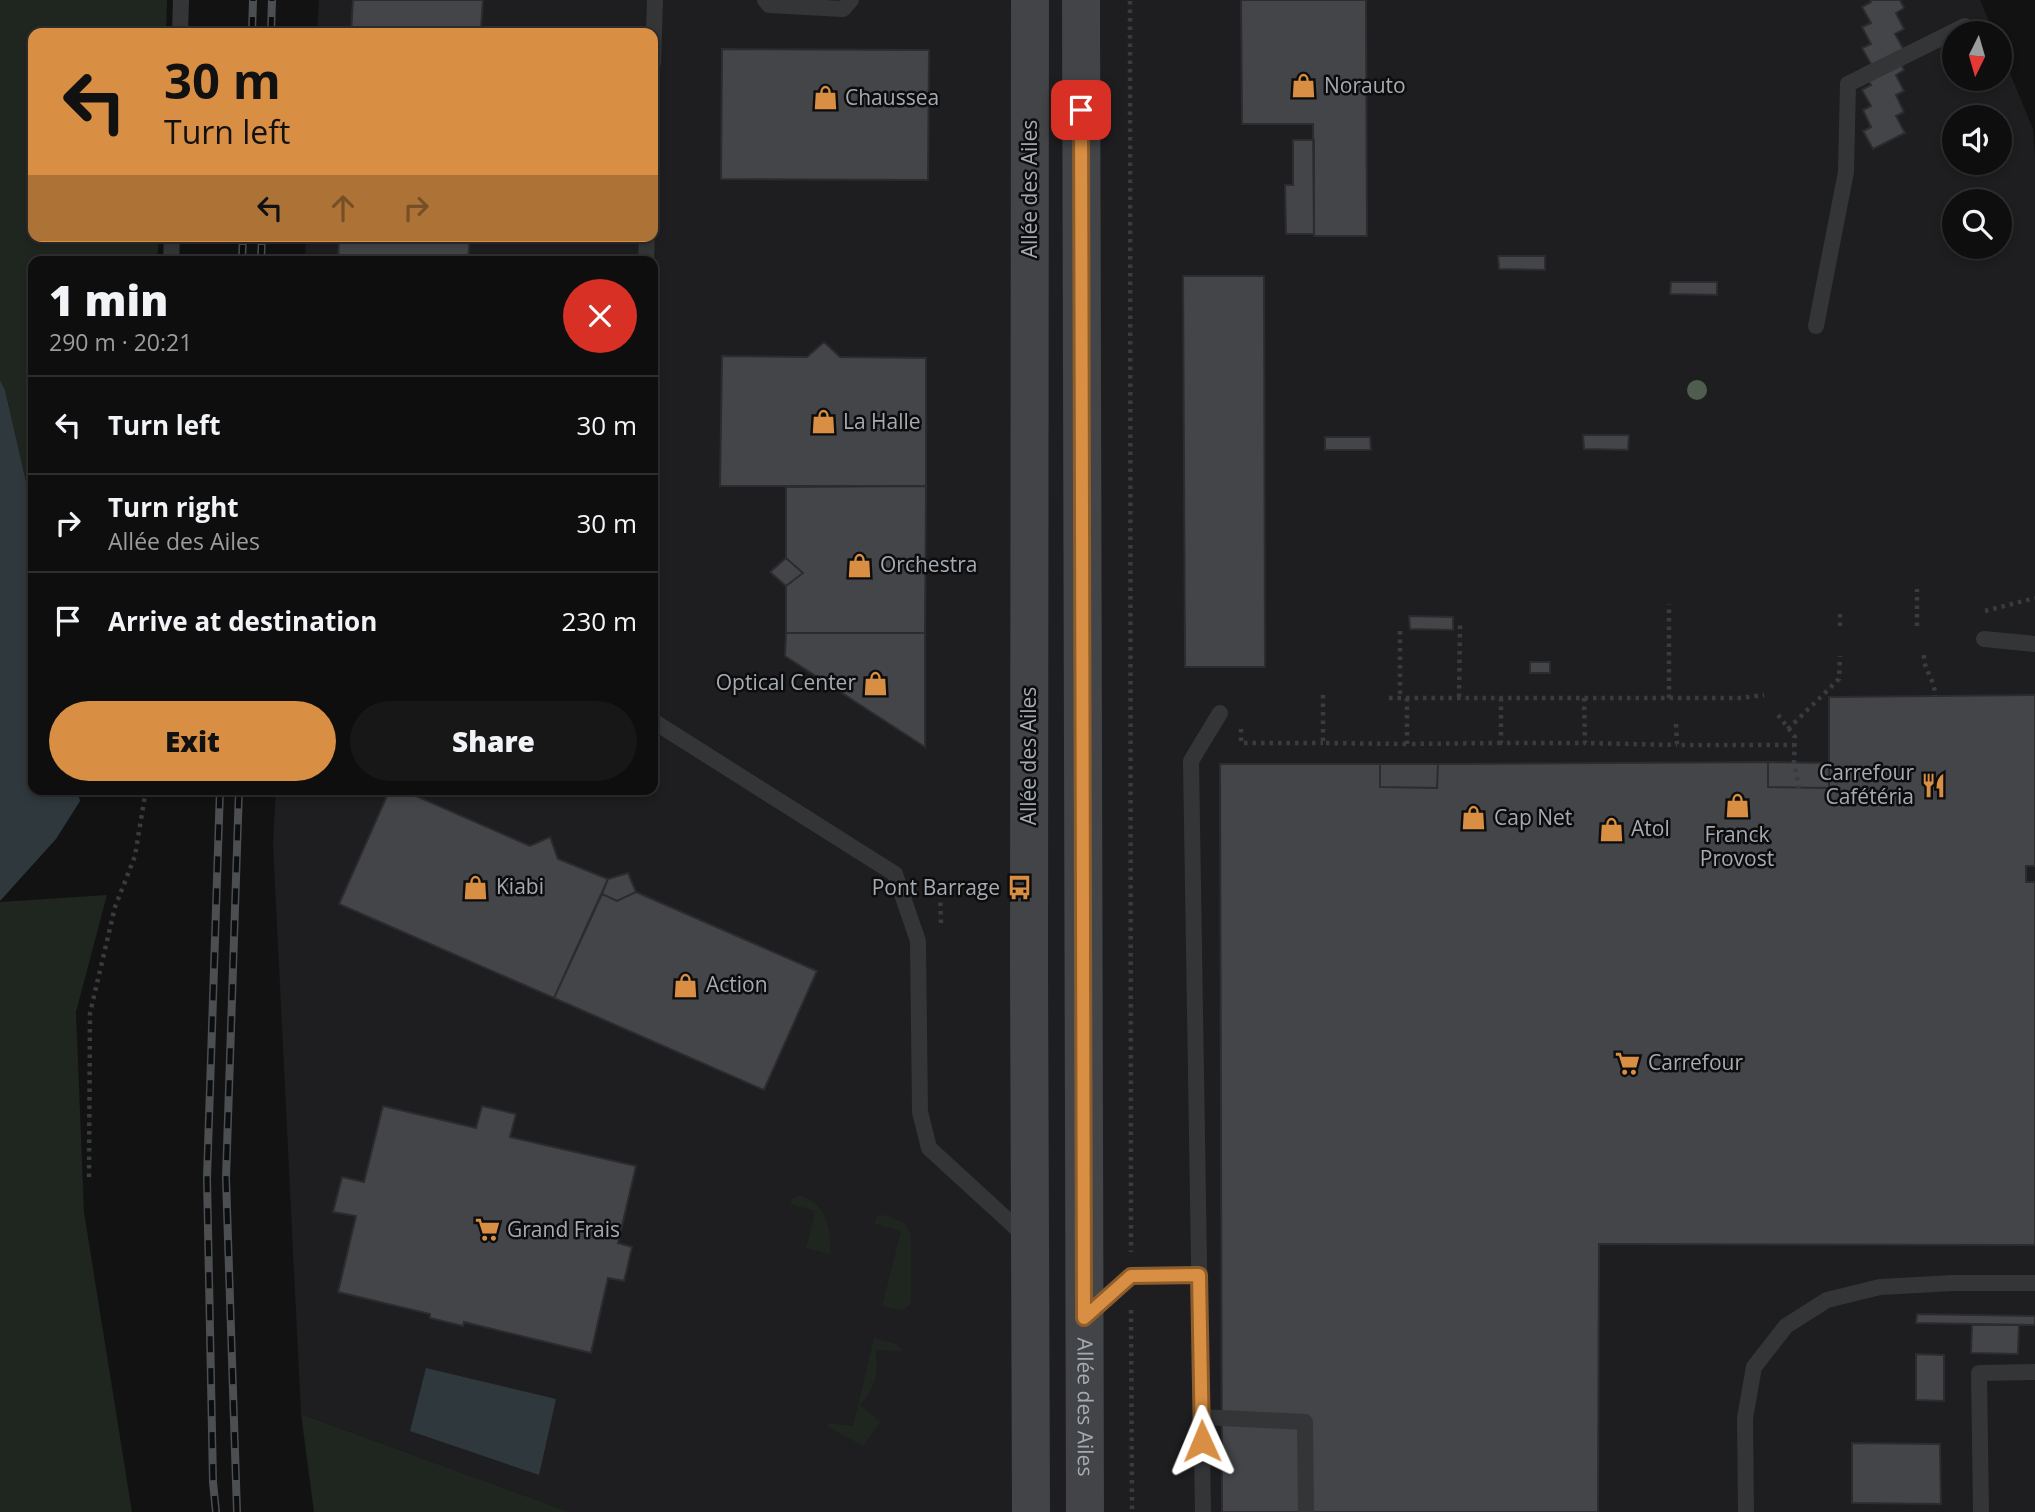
<!DOCTYPE html>
<meta charset="utf-8">
<style>
:root{--surface:#0e0e0e;--page:#171717;--text:#f1f3f6;--muted:#9b9c9e;--line:#2e2e2e;--accent:#d98f43}
body{margin:0;font-family:"Open Sans",sans-serif;background:var(--page);color:var(--text);height:100vh;display:flex;flex-direction:column;font-size:26px;white-space:nowrap}
*{box-sizing:border-box;margin:0}
p{font-size:23px;color:var(--muted)}
.icon{flex:none;width:38px;height:38px;fill:none;stroke:currentColor;stroke-width:2;stroke-linecap:round;stroke-linejoin:round}
.map{position:relative;flex:1;overflow:hidden}
.side{position:absolute;left:28px;top:256px;width:630px;height:539px;display:flex;flex-direction:column;background:var(--surface);border-radius:14px;box-shadow:0 4px 10px #0003,0 0 0 2px var(--line)}
.side>*{flex:none}
.guide{position:absolute;left:28px;top:28px;width:630px;height:214px;border-radius:14px;box-shadow:0 4px 10px #0003,0 0 0 2px var(--line);background:#d98f43;color:#111;overflow:hidden}
.needle{width:46px;rotate:185deg}
.tools{position:absolute;left:1942px;top:21px;display:grid;gap:14px}
.tools a{display:grid;place-items:center;width:70px;height:70px;border-radius:50%;background:var(--surface);box-shadow:0 4px 10px #0003,0 0 0 2px var(--line);font-size:35px}
.pin{position:absolute;display:grid;place-items:center;width:60px;height:60px;color:#fff;margin:-30px;border-radius:14px;box-shadow:0 4px 10px #0006}
.me{position:absolute;width:77px;margin:-38px;rotate:359deg;stroke-linejoin:round;filter:drop-shadow(0 0 5px #0008)}
.turn{display:flex;align-items:center;gap:24px;height:147px;padding:0 21px;font-size:32px}
.turn .icon{width:91px;height:91px;stroke-width:2.5}
.turn b{display:block;font-size:49px;line-height:60px}
.lanes{display:flex;align-items:center;height:66px;padding:0 21px;background:#0003;justify-content:center;gap:35px;direction:ltr}
.lanes .off{opacity:.35}
.round{display:grid;place-items:center;flex:none;width:74px;height:74px;border-radius:37px;background:var(--page)}
.summary{display:flex;align-items:center;justify-content:space-between;height:119px;padding:0 21px}
h1{font-size:42px;font-weight:800;line-height:52px}
.button{display:flex;gap:14px;margin-top:auto;padding:14px 21px}
.button a{flex:1;height:80px;border-radius:42px;background:var(--accent);color:#111;font-size:28px;font-weight:800;line-height:80px;text-align:center}
.button a+a{background:var(--page);color:var(--text)}
ul{padding:0;list-style:none}
li{display:flex;align-items:center;gap:21px;height:98px;padding:0 21px;border-top:2px solid var(--line)}
li div{flex:1}
li b{display:block;font-size:26px}
li em{font-style:normal}
.map>svg:first-child{display:block}
.built{fill:#1e1e20;fill-rule:evenodd}
.green{fill:#1f251f}
.water{fill:#2f383c}
.building{fill:#444548;stroke:#2c2c2f;stroke-width:2}
.lines{fill:none;stroke-linecap:round;stroke-linejoin:round}
.path{stroke:#393c3e;stroke-width:4.5;stroke-dasharray:3.5 5;stroke-linecap:butt}
.service{stroke:#333537;stroke-width:16}
.secondary{stroke:#424447;stroke-width:38}
.rail-casing{stroke:#4c4f52;stroke-width:8}
.rail{stroke:#0d0d0e;stroke-width:5;stroke-dasharray:16;stroke-linecap:butt}
.tree{fill:#4f5d4e}
.route-casing{stroke:#8d5d2c;stroke-width:18}
.route{stroke:#d98f43;stroke-width:12}
.labels{text-anchor:middle;stroke-width:5;stroke-linejoin:round;paint-order:stroke}
.poi-label{font-size:21px;fill:#a5abb2;stroke:#0d0d0e;text-anchor:start}
.street-label{font-size:21px;fill:#a5abb2;stroke:#0d0d0e}
</style>
<div class="map">
<svg width="2035" height="1512" viewBox="0 0 2035 1512">
<rect width="100%" height="100%" fill="#121213"/>
<path class="built" d="M319,0H1980L1994,33H1955V79H2000V49L2033,129L2035,159V1512H570L301,1414L273,843L276,789H653V261H305L306,236H653V33H317ZM1955,117H2000V163H1955ZM1955,201H2000V247H1955Z"/>
<path class="green" d="M0,0H167L166,33H33V236H159L157,261H33V512L5,390L0,380Z
M107,895L76,1012L84,1212L132,1512H0V902Z
M800,1195C827,1204 831,1229 830,1254L806,1248L815,1211L790,1204L793,1198Z
M885,1215L904,1223L911,1234V1301L909,1306L902,1310L882,1306L901,1231L875,1224L877,1216Z
M874,1338L896,1344L903,1351L876,1350C878,1374 876,1388 860,1405L880,1422L863,1446L828,1427L827,1423L853,1426Z
M301,1414L570,1512H314Z"/>
<path class="water" d="M0,380L5,390L33,512V789H77L80,801L56,839L0,901Z
M426,1368L556,1399L539,1475L410,1431Z"/>
<path class="building" d="M353,0H483L481,27L473,33H351Z
M1241,0H1366L1367,236H1314L1313,124H1242Z
M1870,0H1900L1904,8L1896,13L1904,29L1895,34L1904,50L1896,54L1904,70L1896,75L1904,91L1896,95L1904,112L1896,116L1905,133L1873,149L1863,131L1871,127L1863,110L1871,106L1862,90L1871,85L1862,69L1871,64L1862,48L1871,44L1862,27L1871,23L1862,7L1871,2Z
M722,49L929,50L928,180L721,179Z
M1293,140H1314V234H1286L1285,185H1293Z
M339,236H470L468,261H338Z
M1498,256H1545V270L1499,269Z
M1183,276H1264L1265,667H1185Z
M1671,282H1717V295L1670,294Z
M824,342L840,357L926,358V486H720L722,356L807,357Z
M1583,435H1629L1628,450L1584,449Z
M1325,437H1370L1371,450H1325Z
M926,486L925,633H786V586L803,573L786,558V487Z
M786,558L803,573L786,586L770,572Z
M1409,616L1453,617V630L1410,629Z
M786,633H925V747L785,656Z
M1530,662H1550V673H1530Z
M2035,695V866H2026V882H2035V1245L1599,1244L1598,1512H1222L1220,764H1380V787L1437,788L1438,764L1768,762V787L1829,788V697Z
M1768,762L1829,763V788L1768,787Z
M1380,764H1438L1437,788L1380,787Z
M390,789H400L530,846L550,837L558,859L608,879L554,998L339,904Z
M628,873L636,892L617,901L602,894L608,879Z
M636,892L817,971L764,1090L554,998L602,894L617,901Z
M383,1106L476,1128L482,1106L516,1114L510,1137L636,1166L618,1243L632,1247L626,1273L624,1281L608,1278L591,1353L464,1322L463,1326L430,1318V1314L338,1292L356,1216L333,1212L342,1177L364,1182Z
M1917,1314L2035,1316V1325L1916,1323Z
M1972,1325H2019L2018,1354L1971,1353Z
M1916,1354L1944,1355V1401L1916,1400Z
M1852,1443L1940,1444L1941,1504L1852,1503Z"/>
<g class="lines">
<path class="path" d="M1130,1L1131,1252
M1985,611L2035,598
M1840,626V614
M1917,626V589
M1400,631V698
M1924,655C1923,670 1935,678 1935,696
M1323,695V743L1407,744
M1459,697L1460,625
M1389,698H1741L1764,695
M1407,698V744L1501,743
M1501,698V743H1585
M1584,698L1585,743L1677,745
M1669,698V604
M1778,715L1795,737L1794,762L1799,788
M1676,724L1677,745H1794
M1241,729V743H1323
M1788,729L1839,679L1840,656
M940,894L941,923
M89,1177L90,1013L115,907L135,856L146,789
M1131,1310L1132,1512"/>
<path class="service" d="M765,0L769,5L843,9L851,0
M180,33L181,0
M653,63L655,0
M171,261L172,236
M646,261L647,236
M1816,326L1846,172L1848,84L1965,26
M1984,639L2035,644
M653,721L895,874L918,941L920,1112L929,1148L1026,1237
M1089,1314L1131,1276L1199,1275
M1201,1417L1305,1422L1306,1512
M1203,1512L1191,761L1220,713
M1746,1512L1745,1418L1754,1367L1786,1326L1827,1300L1880,1287L1953,1283H2035
M1981,1512L1979,1373L2035,1372"/>
<g class="secondary">
<path d="M1030,0L1029,968L1031,1512"/>
<path id="s1" d="M1081,0L1085,1512"/>
</g>
<defs>
<path id="rail" d="M252,33L253,0
M271,33L272,0
M242,261L243,236
M261,261L262,236
M216,1512L213,1482L207,1178L220,789
M237,1512L226,1178L239,789"/>
</defs>
<use href="#rail" class="rail-casing"/>
<use href="#rail" class="rail"/>
</g>
<circle class="tree" cx="1697" cy="390" r="10"/>
<g class="lines">
<defs>
<path id="route" d="M1081,110L1084,1318L1131,1276L1199,1275L1202,1441"/>
</defs>
<use href="#route" class="route-casing"/>
<use href="#route" class="route"/>
</g>
<defs>
<symbol id="shop-bare" viewBox="-9 -9 18 18"><path d="M-5-2.5h2.3a2.7 3.5 0 0 1 5.4 0H5L5.5 6h-11ZM-1.5-2.5h3a1.5 2.3 0 0 0-3 0Z" fill="#d98f43" stroke="#0d0d0e" stroke-width="2.5" paint-order="stroke"/></symbol>
<symbol id="restaurant-bare" viewBox="-9 -9 18 18"><path d="M-5-6h1v4h1v-4h1v4h1v-4h1v5L-1.5 .5V6h-2V.5L-5-1ZM5-6V6H3V1.5H1.5Q1.5-4 5-6Z" fill="#d98f43" stroke="#0d0d0e" stroke-width="2.5" paint-order="stroke"/></symbol>
<symbol id="bus-bare" viewBox="-9 -9 18 18"><path d="M-5-6H5V4H4V6H2V4H-2V6H-4V4H-5ZM-3.5-4V0h7V-4ZM-3.5 1.2v1.5H-2V1.2ZM2 1.2v1.5H3.5V1.2Z" fill="#d98f43" stroke="#0d0d0e" stroke-width="2.5" paint-order="stroke"/></symbol>
<symbol id="supermarket-bare" viewBox="-9 -9 18 18"><path d="M-6-5.5h2.5l.6 2H6L4.5 2H-2.5L-4.4-4H-6ZM-1.5 3.2a1.3 1.3 0 1 0 .1 0ZM3 3.2a1.3 1.3 0 1 0 .1 0Z" fill="#d98f43" stroke="#0d0d0e" stroke-width="2.5" paint-order="stroke"/></symbol>
</defs>
<g fill-rule="evenodd">
<use href="#shop-bare" x="1286" y="68" width="35" height="35"/>
<use href="#shop-bare" x="808" y="80" width="35" height="35"/>
<use href="#shop-bare" x="806" y="404" width="35" height="35"/>
<use href="#shop-bare" x="842" y="548" width="35" height="35"/>
<use href="#shop-bare" x="858" y="666" width="35" height="35"/>
<use href="#restaurant-bare" x="1916" y="768" width="35" height="35"/>
<use href="#shop-bare" x="1720" y="788" width="35" height="35"/>
<use href="#shop-bare" x="1456" y="800" width="35" height="35"/>
<use href="#shop-bare" x="1594" y="812" width="35" height="35"/>
<use href="#shop-bare" x="458" y="870" width="35" height="35"/>
<use href="#bus-bare" x="1002" y="870" width="35" height="35"/>
<use href="#shop-bare" x="668" y="968" width="35" height="35"/>
<use href="#supermarket-bare" x="1610" y="1046" width="35" height="35"/>
<use href="#supermarket-bare" x="470" y="1212" width="35" height="35"/>
</g>
<g class="labels">
<g class="poi-label">
<text x="1324" y="93">Norauto</text>
<text x="845" y="105">Chaussea</text>
<text x="843" y="429">La Halle</text>
<text x="880" y="572">Orchestra</text>
<text x="856" y="690" text-anchor="end">Optical Center</text>
<text x="1914" y="780" text-anchor="end">Carrefour<tspan x="1914" dy="24">Cafétéria</tspan></text>
<text x="1494" y="825">Cap Net</text>
<text x="1631" y="836">Atol</text>
<text x="1737" y="842" text-anchor="middle">Franck<tspan x="1737" dy="24">Provost</tspan></text>
<text x="496" y="894">Kiabi</text>
<text x="1000" y="895" text-anchor="end">Pont Barrage</text>
<text x="706" y="992">Action</text>
<text x="1648" y="1070">Carrefour</text>
<text x="507" y="1237">Grand Frais</text>
</g>
<g class="street-label">
<text transform="translate(1030 189) rotate(-90)" y="7">Allée des Ailes</text>
<text transform="translate(1029 756) rotate(-90)" y="7">Allée des Ailes</text>
<text dy="7" stroke="none"><textPath href="#s1" startOffset="1407">Allée des Ailes</textPath></text>
</g>
</g>
</svg>
<div class="tools">
<a><svg class="needle" viewBox="-14 -14 28 28"><path d="M0-13l5 13h-10z" fill="#e53935"/><path d="M0 13l5-13h-10z" fill="#9b9c9e"/></svg></a>
<a><svg class="icon" aria-label="sound" viewBox="0 0 24 24"><path d="M4 9h4l5-4v14l-5-4H4zM17 9q2 3 0 6"/></svg></a>
<a><svg class="icon" aria-label="search" viewBox="0 0 24 24"><circle cx="10" cy="10" r="6"/><path d="M15 15l6 6"/></svg></a>
</div>
<div class="pin" style="left:1081px;top:110px;background:#d93025"><svg class="icon" aria-label="arrive" viewBox="0 0 24 24"><path d="M6 21V4h12l-3 4 3 4H6"/></svg></div>
<svg class="me" style="left:1202px;top:1441px" viewBox="-20 -20 40 40"><path d="M0-17L14 15 0 8-14 15z" fill="#d98f43" stroke="#fff" stroke-width="4"/></svg>
<div class="guide">
<div class="turn"><svg class="icon" aria-label="left" viewBox="0 0 24 24"><path d="M17 20v-9H6M10 6l-5 5 5 5"/></svg><div><b>30 m</b>Turn left</div></div>
<div class="lanes"><svg class="icon" aria-label="left" viewBox="0 0 24 24"><path d="M17 20v-9H6M10 6l-5 5 5 5"/></svg><svg class="icon off" aria-label="ahead" viewBox="0 0 24 24"><path d="M12 20V5M6 11l6-6 6 6"/></svg><svg class="icon off" aria-label="right" viewBox="0 0 24 24"><path d="M7 20v-9h11M14 6l5 5-5 5"/></svg></div>
</div>
<section class="side">
<div class="summary"><div><h1>1 min</h1><p>290 m · 20:21</p></div><a class="round" style="background:#d93025;color:#fff"><svg class="icon" aria-label="close" viewBox="0 0 24 24"><path d="M6 6l12 12M18 6L6 18"/></svg></a></div>
<ul>
<li><svg class="icon" aria-label="left" viewBox="0 0 24 24"><path d="M17 20v-9H6M10 6l-5 5 5 5"/></svg><div><b>Turn left</b></div><em>30 m</em></li>
<li><svg class="icon" aria-label="right" viewBox="0 0 24 24"><path d="M7 20v-9h11M14 6l5 5-5 5"/></svg><div><b>Turn right</b><p>Allée des Ailes</p></div><em>30 m</em></li>
<li><svg class="icon" aria-label="arrive" viewBox="0 0 24 24"><path d="M6 21V4h12l-3 4 3 4H6"/></svg><div><b>Arrive at destination</b></div><em>230 m</em></li>
</ul>
<div class="button"><a>Exit</a><a>Share</a></div>
</section>
</div>
